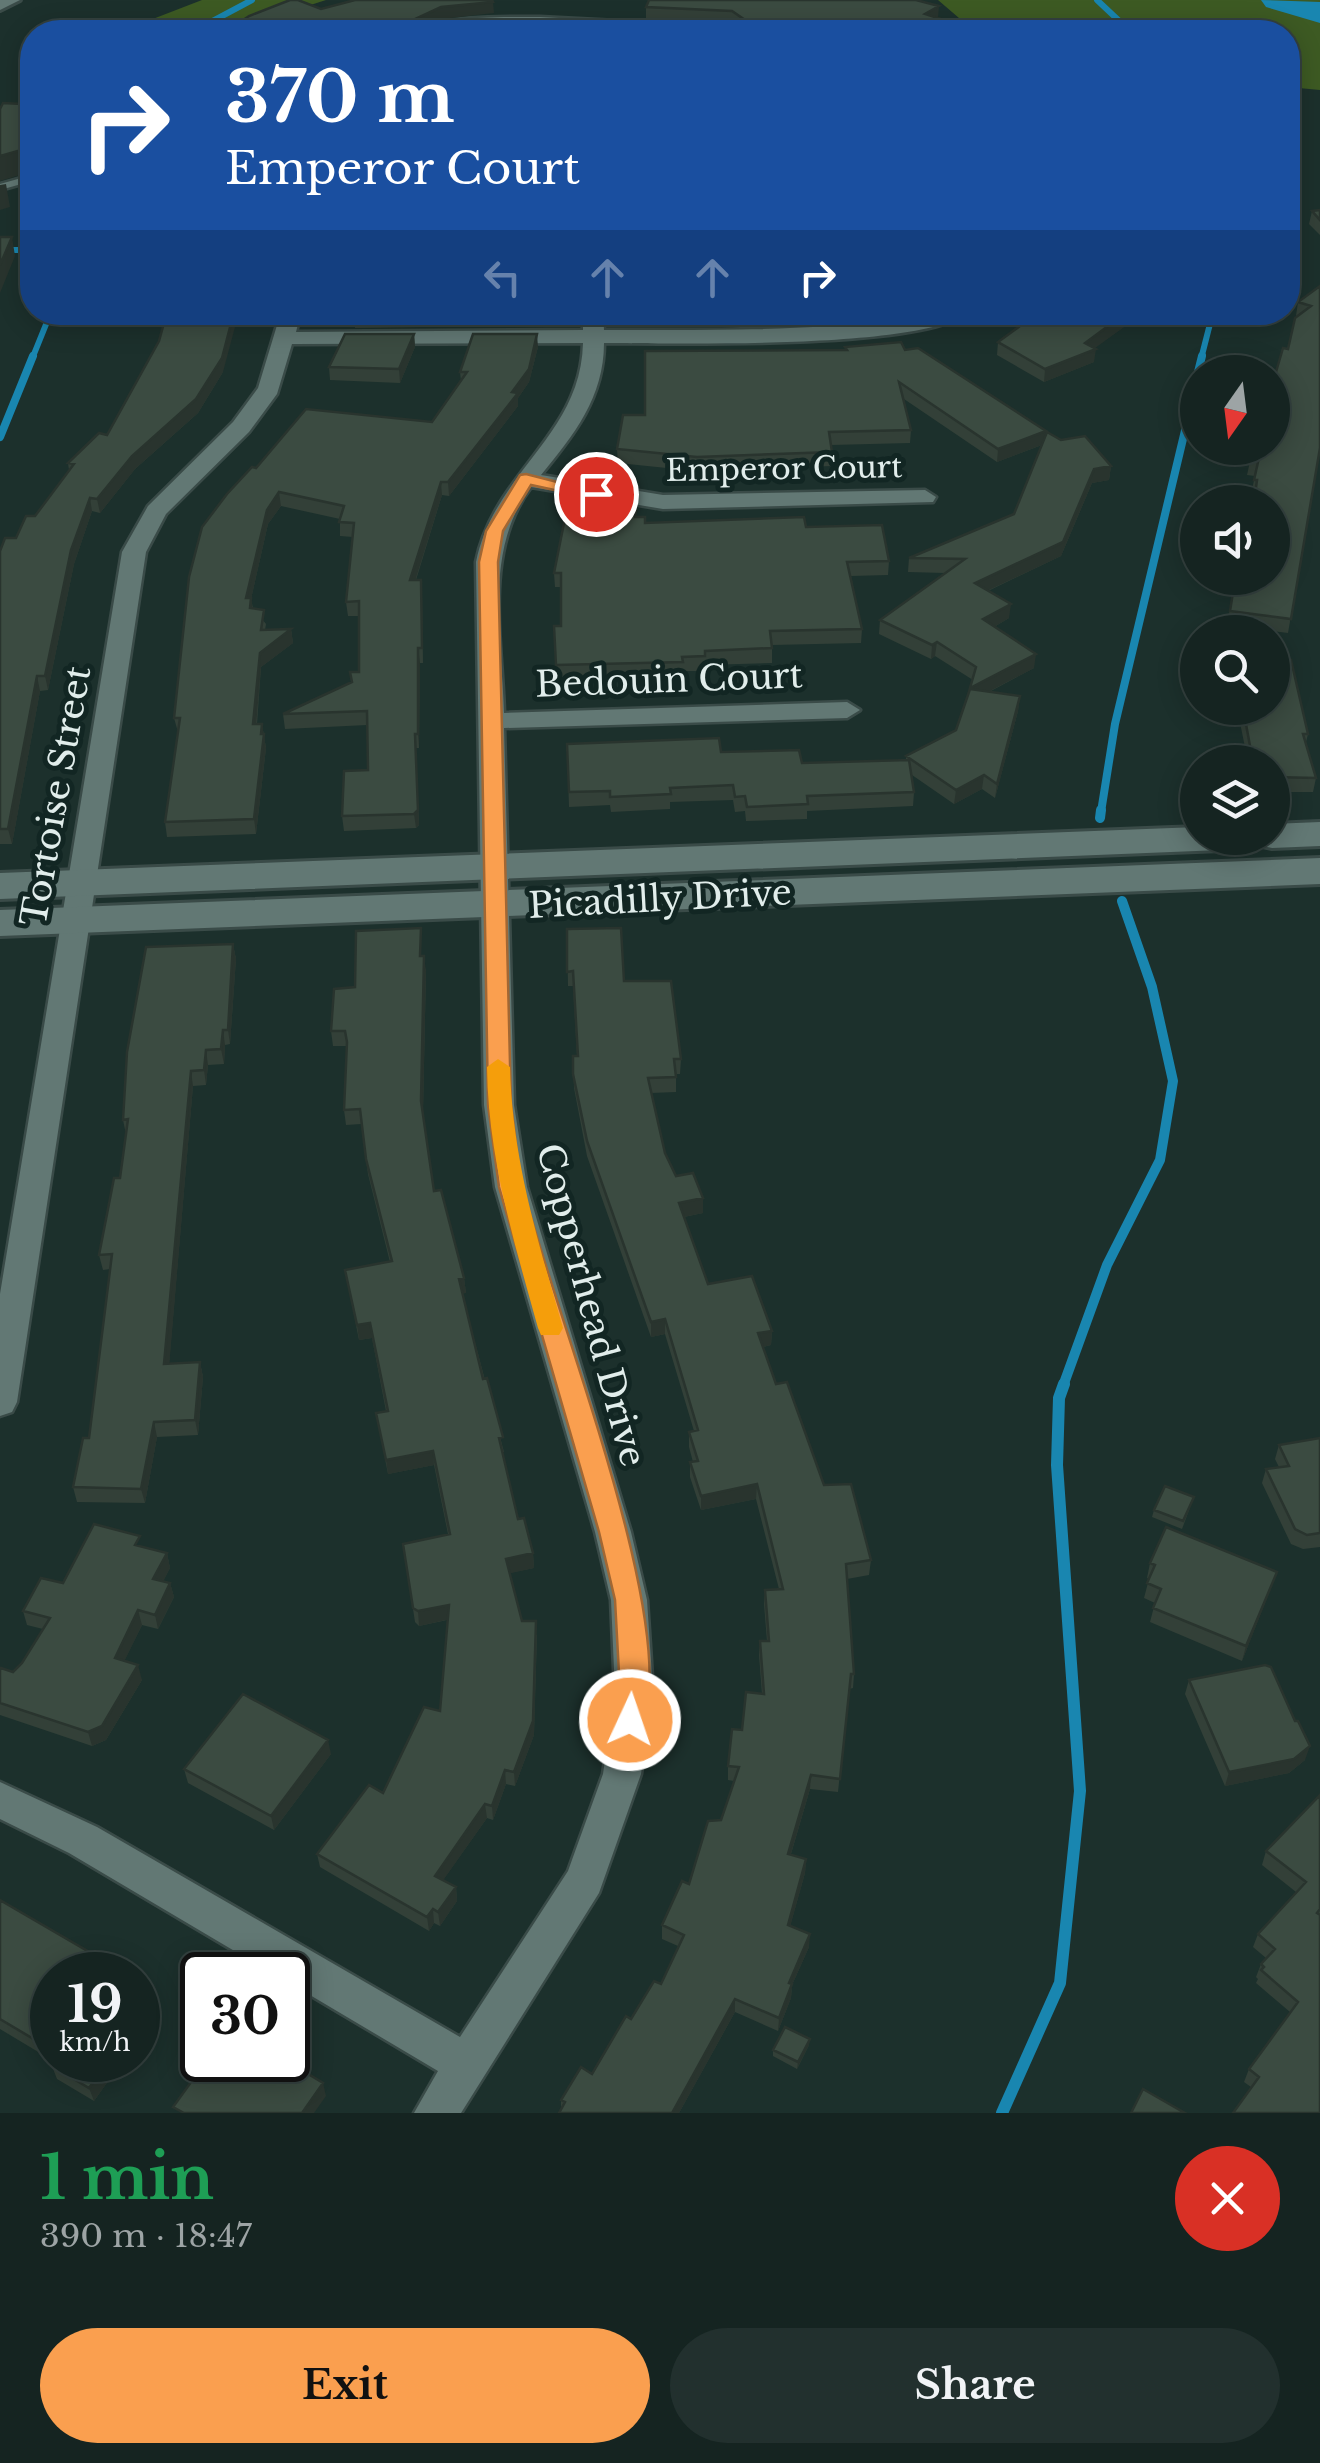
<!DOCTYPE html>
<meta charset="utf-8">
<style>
:root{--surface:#152421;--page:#22302e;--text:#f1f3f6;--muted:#9da4a5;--line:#34413f;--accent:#fa9f4f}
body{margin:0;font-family:"Libre Baskerville",serif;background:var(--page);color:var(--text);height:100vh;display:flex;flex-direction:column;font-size:38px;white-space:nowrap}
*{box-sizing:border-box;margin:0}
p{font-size:32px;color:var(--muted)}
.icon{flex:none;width:55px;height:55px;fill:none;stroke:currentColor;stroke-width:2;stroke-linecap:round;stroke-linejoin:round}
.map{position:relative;height:2113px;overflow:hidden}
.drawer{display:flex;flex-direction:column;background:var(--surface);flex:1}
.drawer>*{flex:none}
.hud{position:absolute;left:20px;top:20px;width:1280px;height:305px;border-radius:40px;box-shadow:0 5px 25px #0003,0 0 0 2px var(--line);background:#1a4fa0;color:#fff;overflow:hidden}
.needle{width:65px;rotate:194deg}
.fabs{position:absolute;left:1180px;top:355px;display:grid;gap:20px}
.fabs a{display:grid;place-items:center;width:110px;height:110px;border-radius:50%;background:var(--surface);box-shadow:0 5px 25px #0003,0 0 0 2px var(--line);font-size:50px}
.speed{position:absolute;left:30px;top:1952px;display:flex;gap:20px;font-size:50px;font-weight:700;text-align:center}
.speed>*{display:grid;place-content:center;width:130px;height:130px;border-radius:50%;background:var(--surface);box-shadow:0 5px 25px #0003,0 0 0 2px var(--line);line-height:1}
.speed small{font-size:25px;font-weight:400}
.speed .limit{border:5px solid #111;border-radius:15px;background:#fff;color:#111}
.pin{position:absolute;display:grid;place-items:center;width:85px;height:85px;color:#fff;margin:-42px;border:5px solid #fff;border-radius:50%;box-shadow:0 2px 10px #0007}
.me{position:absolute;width:110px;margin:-55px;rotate:3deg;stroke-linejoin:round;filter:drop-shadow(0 0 8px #0008)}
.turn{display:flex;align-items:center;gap:35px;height:210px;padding:0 40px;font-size:45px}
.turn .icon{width:130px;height:130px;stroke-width:2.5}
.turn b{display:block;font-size:70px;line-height:85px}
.lanes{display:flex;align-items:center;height:95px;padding:0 40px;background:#0003;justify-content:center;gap:50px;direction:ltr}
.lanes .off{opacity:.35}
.round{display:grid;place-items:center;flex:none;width:105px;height:105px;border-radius:52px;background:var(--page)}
.headline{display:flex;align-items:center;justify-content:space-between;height:170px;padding:0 40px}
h1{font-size:60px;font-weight:800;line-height:75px;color:#1e9e55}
.cta{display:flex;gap:20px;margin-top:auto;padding:20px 40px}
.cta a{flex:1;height:115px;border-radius:60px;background:var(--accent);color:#111;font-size:40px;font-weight:800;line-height:115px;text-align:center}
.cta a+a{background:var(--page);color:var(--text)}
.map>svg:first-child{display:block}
.green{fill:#3d5a23}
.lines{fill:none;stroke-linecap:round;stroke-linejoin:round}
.stream-far3{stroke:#1986b0;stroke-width:6}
.stream-far2{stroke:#1986b0;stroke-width:8}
.stream-far1{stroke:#1986b0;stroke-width:10}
.stream{stroke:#1986b0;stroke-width:12}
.river{fill:#1986b0;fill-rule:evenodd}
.lane-casing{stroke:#3a4b48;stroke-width:5}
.street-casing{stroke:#3a4b48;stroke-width:5}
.secondary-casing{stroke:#3a4b48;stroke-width:6}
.lane{fill:#627874;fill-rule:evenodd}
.street{fill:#627874;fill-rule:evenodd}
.secondary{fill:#627874;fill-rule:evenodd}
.wall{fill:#334038}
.shaded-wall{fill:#29342e}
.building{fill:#3b4b41;stroke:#29342e;stroke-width:2.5}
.route{fill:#fa9f4f;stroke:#a26733;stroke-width:2.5}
.slow{fill:#f59e0b}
.labels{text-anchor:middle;stroke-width:10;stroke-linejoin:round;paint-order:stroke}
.far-street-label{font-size:30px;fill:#e1edeb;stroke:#122623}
.street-label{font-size:35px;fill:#e1edeb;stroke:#122623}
</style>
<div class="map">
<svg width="1320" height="2113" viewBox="0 0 1320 2113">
<rect width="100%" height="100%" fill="#1c302c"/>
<path class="green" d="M202,0H326L227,32H138L145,22Z
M938,0H1320V90L1288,87V32H995L966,24Z"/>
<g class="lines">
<path class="stream-far3" d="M1097,0L1131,32
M192,32L252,0
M0,250H32
M32,359L51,312
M1201,359L1213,312"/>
<path class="stream-far2" d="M1198,372L1202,356
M0,437L33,356
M1101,812L1115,724L1198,376"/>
<path class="stream-far1" d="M1100,818L1101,810
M1063,1386L1107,1265L1160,1160L1173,1081L1152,987L1122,901"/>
<path class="stream" d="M1002,2113L1060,1983L1080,1791L1057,1465L1059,1398L1064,1384"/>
<path class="river" d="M1261,0L1320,2V23L1266,7Z"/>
<defs>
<path id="lane" d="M32,175V181L0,190V184Z"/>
<path id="street" d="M540,17L732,27L741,32L540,27L417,32C441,15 510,17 540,17Z
M281,312H301L296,332L583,330V312H603L604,330C679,330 755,331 830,326C877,323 922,312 969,312C924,350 672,343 604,343C604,397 574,435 541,475L663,495L925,490L936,497L933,502L663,509L531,487C483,550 502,639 504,713L847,702L860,710L847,718L504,728L514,1105L527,1187L631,1532L647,1600L653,1692L641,1774L599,1893L461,2113H414L438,2071L288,1982V1975H275L69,1853L0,1819V1782L97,1827L460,2037L568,1871L603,1774L615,1692L611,1600L595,1532L495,1187L484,1105L476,562C494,472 581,436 583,343L292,344L277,394L249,432L166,514L146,552L17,1402L12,1412L0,1416V1294L122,552L148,506L233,422L258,388Z"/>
<path id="secondary" d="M0,0H20L0,10Z
M1320,822V846L1272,848L1258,845L1254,838H1272V824Z
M1198,827V838H1240L1235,847L1221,850L0,899V873Z
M1320,858V884L0,936V910Z"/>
</defs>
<use href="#lane" class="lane-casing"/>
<use href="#street" class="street-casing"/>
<use href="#secondary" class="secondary-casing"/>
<use href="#lane" class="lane"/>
<use href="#street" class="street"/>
<use href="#secondary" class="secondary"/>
</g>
<path class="wall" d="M646,7L938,18L639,28L733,24L646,19Z
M1320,210V235L1309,224L1312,211Z
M1320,286V448L1288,633L1227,625L1235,580L1241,581L1255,494H1251L1255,476L1247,475L1253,448L1276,372L1288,349L1298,316H1296L1298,302Z
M347,312H427V318L423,327L355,328L354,317L347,316Z
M480,312H540L539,327H481Z
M1039,312H1146L1143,320L1135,319L1094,348V362L1044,382L997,355L998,342Z
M414,334L415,347L400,383L330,380L329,367Z
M538,347L529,382L518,398V406L449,496L442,495L416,580L422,594L423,663H420L419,748H416L419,825L416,828L344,831L342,816L368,770L367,725L285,729L283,714L351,682L350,672H359V616H348L346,602L353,537L340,536V519L281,506L268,524L251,599L253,608L266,624L265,630L291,629L293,643L261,667L257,724H262L266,748L256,834L167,837L165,822L178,732L174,718L256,468L432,422L461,381L460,372Z
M845,347L905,350L1046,431L1045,437L1061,440L1111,466L1109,480L1092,483L1061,556L988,591L1009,618L994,627L1034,668L989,692L1020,696L1018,711L995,798L982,789L954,804L912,775L914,792L913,806L807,811V819L746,821L745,811L735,812L733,800L670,802V809L611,812L610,805L569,807L567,744L721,752L802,763L906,760V756L956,730L973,680L935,656L931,659L879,634L880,620L945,573L908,572L909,558L1014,514L1042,445L997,462L904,399L911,430L910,443L831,445L832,466L696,471L618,463L617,449L645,415L845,350Z
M223,372L198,413L135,469L100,513L92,511L74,564L48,690L40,691L12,844H0V551L16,538L35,516L69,470L68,463L107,435Z
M636,510V517L645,523L806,527L889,561L888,575L851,576L862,629L861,643L772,645V663L705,665V671H683V676L556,679L554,626H561V587H555L554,573Z
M1237,708H1272L1308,734L1306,742L1316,778L1313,792H1272V762H1248Z
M421,928V956L426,971L423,1112L434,1191L464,1278L466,1293H462L504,1452H502L518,1519L533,1553L534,1568L509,1573L522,1621L537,1635L534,1735L515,1786L506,1784L493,1820L487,1818L443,1880L456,1887L457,1901L440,1926L434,1923L429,1931L320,1867L317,1854L383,1793L440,1711L447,1620L419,1626L415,1622L403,1544L448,1534L434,1465L388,1474L376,1413L386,1411L372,1338L359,1340L345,1270L390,1262L368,1174L361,1124L346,1125L344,1110L347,1046H333L331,1031L355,987Z
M567,929L624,981L681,1059L680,1074H676V1092L651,1093L665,1153L676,1176L703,1213L684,1217L708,1284L772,1331L771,1345L763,1347L776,1384L824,1485L871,1560L869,1575L847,1579L854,1674L853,1688L849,1689L838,1792L810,1789L791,1854L806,1859L805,1873L790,1926L809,1947L792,1985L791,1998L778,2031L735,2012L679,2113H559L561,2109V2100L592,2074L631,2019L661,1984L678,1946L662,1939V1925L689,1884L721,1820L734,1781L728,1780V1766L742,1730L762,1694L759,1655L760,1641H767L764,1604L765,1590L779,1589L756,1499L701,1510L690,1477V1462H693L689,1447V1432L694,1431L665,1334L651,1337L587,1156L574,1088L573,1056H577L573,986H568Z
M233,944L236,959L230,1044L225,1045L224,1064L208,1065L206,1085L193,1086L169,1364L200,1362L203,1377L198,1435L157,1437L145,1503L77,1502L73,1487L89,1438L110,1269L103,1270L99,1255L120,1178L126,1134L123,1120Z
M1320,1438V1547L1303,1549L1291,1544L1262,1483L1266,1469L1279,1467L1275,1459L1279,1445Z
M1194,1497L1182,1529L1152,1517L1154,1510Z
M143,1547L167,1553L170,1568L163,1581L170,1583L174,1597L158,1629L142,1625L124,1661L142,1680L106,1740L92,1746L0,1715V1669L13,1672L22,1663L43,1629L27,1625L23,1611L63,1583Z
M1150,1563L1277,1572L1242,1661L1150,1622L1155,1603L1144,1598L1149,1579L1147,1578Z
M1189,1680L1305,1760L1289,1773L1225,1786L1185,1694Z
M331,1754L274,1830L188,1783L184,1769Z
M1320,1795V2113L1251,2087L1244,2082L1249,2069L1290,2012L1256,1983L1258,1979L1256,1977L1261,1964L1266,1958L1253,1947L1258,1934L1296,1892L1262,1865L1266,1851Z
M0,1900L52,1975V2060H123L94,2101L57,2079L52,2066L55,2062L0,2029Z
M809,2045L797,2069L773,2056V2050Z"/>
<path class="shaded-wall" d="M493,2L494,13L442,19L413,31V20L441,7Z
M939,6L938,18L925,14Z
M470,22L471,32H458Z
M32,114V158L30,172L0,181V156Z
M6,184L10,207L0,210V185Z
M12,237L15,256L0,293V265Z
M234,312H239L223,372L198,413L135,469L100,513L97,499Z
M423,312H427V318L423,327Z
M1127,312H1136L1135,319L1091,351L1096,349L1094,362L1044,382L1045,369Z
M414,334L415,347L400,383L399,369Z
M537,334L538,347L529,382L518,398V406L449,496L448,482L512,392Z
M1046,431L1044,444L997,462L998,449Z
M1111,466L1109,480L1092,483L1061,556L974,597L975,583L1094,469Z
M441,482L442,495L411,594L410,580Z
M279,492L281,506L268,524L251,599L253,612L246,598L267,510Z
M90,498L92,511L74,564L48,690L45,676L71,550Z
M1011,604L1009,618L982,634L983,619Z
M291,629L293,643L261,667L255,738L253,724L260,653Z
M937,642L935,656L931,659L932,645Z
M418,648L420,663L419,748L418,734Z
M1036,654L1034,668L969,702L970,688Z
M37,676L40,691L12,844L8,829Z
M1020,696L1018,711L995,798L997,784Z
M262,724L266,748L256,834L254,819Z
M415,734L419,825L416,828L414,814Z
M984,775L982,789L954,804L956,790Z
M233,944L236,959L230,1044L228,1030Z
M424,956L426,971L423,1116L421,1101Z
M223,1030L225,1045L224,1064L221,1049Z
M206,1050L208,1065L206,1085L204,1070Z
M191,1071L193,1086L168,1379L164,1364Z
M703,1198V1213L678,1218L679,1203Z
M464,1278L466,1293L460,1294L459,1279Z
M665,1319V1334L651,1337V1322Z
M370,1323L372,1338L359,1340L357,1325Z
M772,1331L771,1345L758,1348V1333Z
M200,1362L203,1377L198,1435L195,1420Z
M154,1422L157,1437L145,1503L141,1489Z
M433,1451L434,1465L388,1474L386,1460Z
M757,1484L756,1499L701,1510V1496Z
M167,1553L170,1568L157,1594L153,1579Z
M533,1553L534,1568L507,1574L506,1559Z
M1277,1572L1272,1586L1242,1661L1246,1646Z
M170,1583L174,1597L158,1629L155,1615Z
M449,1605L450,1619L419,1626L418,1611Z
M138,1610L142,1625L119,1672L115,1658Z
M536,1621L534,1735L515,1786L514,1772Z
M138,1665L142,1680L106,1740L92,1746L88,1732Z
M328,1740L331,1754L274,1830L271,1816Z
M1310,1746L1305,1760L1289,1773L1225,1786L1229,1772Z
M505,1770L506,1784L493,1820L492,1806Z
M811,1775L810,1789L787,1867L788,1854Z
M485,1804L487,1818L437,1889L435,1876Z
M806,1859L805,1873L787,1938L788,1925Z
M456,1887L457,1901L440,1926L438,1912Z
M433,1909L434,1923L429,1931L427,1917Z
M810,1934L809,1947L792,1985L791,1998L778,2031L779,2018L789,1983Z
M108,1963L112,1975H100V1974Z
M735,1999V2012L679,2113H672Z
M148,2005L153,2018L138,2039V2021Z
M810,2039L809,2045L797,2069L798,2062Z
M109,2060H123L94,2101L89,2088Z
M323,2083L326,2096L314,2113H302Z"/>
<path class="building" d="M290,0H298L321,9L355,0H492L493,2L441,7L413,20L416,24L470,22L458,32H347L334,27L324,32H225L249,16Z
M649,0H916L939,6L925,14L981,32H623L625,28H639L641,21L741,24L745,20L732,11L646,7Z
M504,20L536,29L534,32H478L484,21Z
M3,103L22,104L20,114H32L25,149L0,156V109Z
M1320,210V220L1312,211Z
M0,237H12L0,265Z
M1320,286V448L1291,619L1230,611L1235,580L1241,581V578H1272V502H1254L1257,480H1254L1258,462L1250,461L1253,448H1272V372H1268V371L1276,372L1283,348L1288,349L1295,318L1311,306L1298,302Z
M167,312H234L222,358L196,399L132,456L97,499L90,498L71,550L45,676H37L8,829H0V551L5,538H16L26,516H35L74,464L68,463L99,433L107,435L159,341Z
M355,312H423L422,314L354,315Z
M480,312H539L480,314Z
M1039,312H1127L1085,343L1096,349L1045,369L998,342Z
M345,334H414L399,369L329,367Z
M473,334H537L529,369L512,392L518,393L448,482H441L410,580H421L422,648H418V734H415L418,810L414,814L342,816L344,771L368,770L367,711L283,714L352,682L350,672H359V601L346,602L354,523L339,522L344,506L279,492L267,510L246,598H251L250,608L264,610L261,630L291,629L260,653L253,724H262L261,734H264L254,819L165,822L180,718H174L189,577L202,527L227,494L252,467L256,468L306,409L432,422L467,372H460Z
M901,342L905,350L918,348L1046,431L998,449L899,382L911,430L829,432L832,452L697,457L617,449L623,415H645V351L847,350L845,347Z
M1047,432L1061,440L1085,436L1111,466L1094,469L1063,542L975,583L1011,604L983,619L1036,654L970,688L976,667L937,642L932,645L880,620L965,559L909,558L1014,514Z
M567,508L636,510L635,517H645V523L804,517L806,527L882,525L889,561L847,562L862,629L770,631L772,648L705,651V656L682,657L683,662L556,665L554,626H561V573H554Z
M1272,659L1291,660L1308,734H1303L1316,778L1272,777V762H1253L1243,708H1272Z
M970,689L1020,696L997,784L984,775L956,790L906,756L956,730Z
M719,738L721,752L799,750L802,763L909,760L914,792L807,796L808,804L747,807L745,796L735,797L733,785L670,788L671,794L610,797V791L569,792L567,744Z
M421,928L420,956H424L421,1101L434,1191L441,1190L464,1278L459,1279L483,1379L487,1378L503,1437L499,1438L518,1519L524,1518L533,1553L506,1559L522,1621H536L533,1721L514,1772L505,1770L492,1806L485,1804L435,1876L456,1887L438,1912L433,1909L427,1917L317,1854L369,1785L383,1793L424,1707L440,1711L449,1605L418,1611L413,1608L403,1544L450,1534L433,1451L386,1460L376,1413L388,1411L370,1323L357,1325L345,1270L392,1261L366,1159L360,1109L344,1110L347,1042L345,1031H331L334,989L355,987L356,931Z
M621,928L624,981H671L681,1059H674L676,1077L648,1078L665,1153L676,1176L693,1173L703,1198L679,1203L708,1284L752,1276L772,1331L758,1333L776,1384L787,1382L824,1485L851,1484L871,1560L846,1564L854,1674H851L840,1779L811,1775L788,1854L806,1859L788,1925L810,1934L789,1983L792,1984L779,2018L735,1999L672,2113H559L565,2102L561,2100L581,2067L592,2074L626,2016L631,2019L654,1981L661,1984L684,1935L662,1925L682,1881L689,1884L708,1821L721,1820L739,1767L728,1766L732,1729L742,1730L746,1692L764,1694L760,1641H769L765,1590L783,1589L757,1484L701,1496L690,1462L698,1461L689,1432L698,1430L665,1319L651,1322L587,1141L573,1074V1056H578L573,971L567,972V929Z
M233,944L228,1030H223L221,1049L206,1050L204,1070L191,1071L164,1364L200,1362L195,1420L154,1422L141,1489L73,1487L83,1438H89L112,1254L99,1255L114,1178H120L128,1119L123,1120L127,1052L146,947Z
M1320,1438V1533L1307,1535L1295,1529L1266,1469L1289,1466L1279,1445Z
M1165,1486L1194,1497L1183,1521L1154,1510Z
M94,1524L140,1536L135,1545L167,1553L153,1579L170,1583L155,1615L138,1610L115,1658L138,1665L102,1726L88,1732L0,1703V1669L1,1668L13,1672L22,1663L50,1618L23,1611L41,1578L63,1583Z
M1166,1527L1277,1572L1246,1646L1153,1608L1161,1589L1147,1583L1155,1565L1150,1563Z
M1265,1665L1271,1667L1295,1721H1298L1310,1746L1294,1759L1229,1772L1189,1680Z
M243,1694L328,1740L271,1816L184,1769Z
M1320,1795V1909L1317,1913L1320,1915V2113H1233L1259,2077L1249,2069L1298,2002L1261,1970L1264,1967L1261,1964L1275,1949L1258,1934L1306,1882L1266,1851Z
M0,1900L108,1963L100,1974L102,1975H52V2050L0,2019Z
M138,1998L148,2005L138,2021Z
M785,2027L810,2039L798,2062L773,2050Z
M57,2060H109L89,2088L52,2066Z
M207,2060H285L323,2083L302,2113H184L173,2107Z
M1143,2089L1185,2113H1131Z"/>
<path class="route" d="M526,474L604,494L596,499L531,485L503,531L498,562L511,1105C515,1132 517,1161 523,1188C550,1301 685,1633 641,1729L630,1732L620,1729L616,1720L620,1692L615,1600L599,1532L499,1187L488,1105L479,562L486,531L520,475Z"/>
<path class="slow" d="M498,1059L510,1067C512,1158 538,1241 563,1328L559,1335H541L538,1328C514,1241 488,1158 487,1067Z"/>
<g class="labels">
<g class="far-street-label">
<text transform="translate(784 469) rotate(-1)" y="10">Emperor Court</text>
</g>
<g class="street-label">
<text transform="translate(669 680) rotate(-2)" y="12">Bedouin Court</text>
<text transform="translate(56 796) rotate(-80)" y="12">Tortoise Street</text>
<text transform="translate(660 899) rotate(-3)" y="12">Picadilly Drive</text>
<text transform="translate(591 1305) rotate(75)" y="12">Copperhead Drive</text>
</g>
</g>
</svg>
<div class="fabs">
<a><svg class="needle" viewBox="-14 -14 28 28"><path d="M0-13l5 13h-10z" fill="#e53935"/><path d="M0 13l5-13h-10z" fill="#9da4a5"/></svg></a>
<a><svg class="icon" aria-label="sound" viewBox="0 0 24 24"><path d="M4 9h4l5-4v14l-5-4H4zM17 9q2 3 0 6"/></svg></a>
<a><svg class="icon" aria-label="search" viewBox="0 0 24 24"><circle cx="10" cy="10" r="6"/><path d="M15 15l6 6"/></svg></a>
<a><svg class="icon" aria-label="layers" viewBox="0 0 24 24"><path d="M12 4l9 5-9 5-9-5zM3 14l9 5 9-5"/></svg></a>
</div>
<div class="speed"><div>19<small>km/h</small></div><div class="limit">30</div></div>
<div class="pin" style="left:596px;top:494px;background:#d93025"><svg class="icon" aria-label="arrive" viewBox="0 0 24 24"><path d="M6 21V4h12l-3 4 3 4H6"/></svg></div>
<svg class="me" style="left:630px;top:1720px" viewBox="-20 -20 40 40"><circle r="17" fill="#fa9f4f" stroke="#fff" stroke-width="3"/><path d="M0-11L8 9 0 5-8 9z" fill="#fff"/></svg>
<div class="hud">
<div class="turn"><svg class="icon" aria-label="right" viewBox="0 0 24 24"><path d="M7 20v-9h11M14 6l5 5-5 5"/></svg><div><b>370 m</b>Emperor Court</div></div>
<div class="lanes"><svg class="icon off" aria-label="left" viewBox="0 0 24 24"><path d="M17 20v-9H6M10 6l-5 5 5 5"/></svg><svg class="icon off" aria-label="ahead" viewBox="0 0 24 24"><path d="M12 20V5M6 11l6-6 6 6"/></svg><svg class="icon off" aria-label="ahead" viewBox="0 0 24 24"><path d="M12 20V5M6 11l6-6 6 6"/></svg><svg class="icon" aria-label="right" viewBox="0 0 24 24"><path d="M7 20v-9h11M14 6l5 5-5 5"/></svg></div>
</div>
</div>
<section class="drawer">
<div class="headline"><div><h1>1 min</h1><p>390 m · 18:47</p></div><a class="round" style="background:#d93025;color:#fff"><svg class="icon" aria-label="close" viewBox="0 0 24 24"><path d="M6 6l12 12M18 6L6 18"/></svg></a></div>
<div class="cta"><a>Exit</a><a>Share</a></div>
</section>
